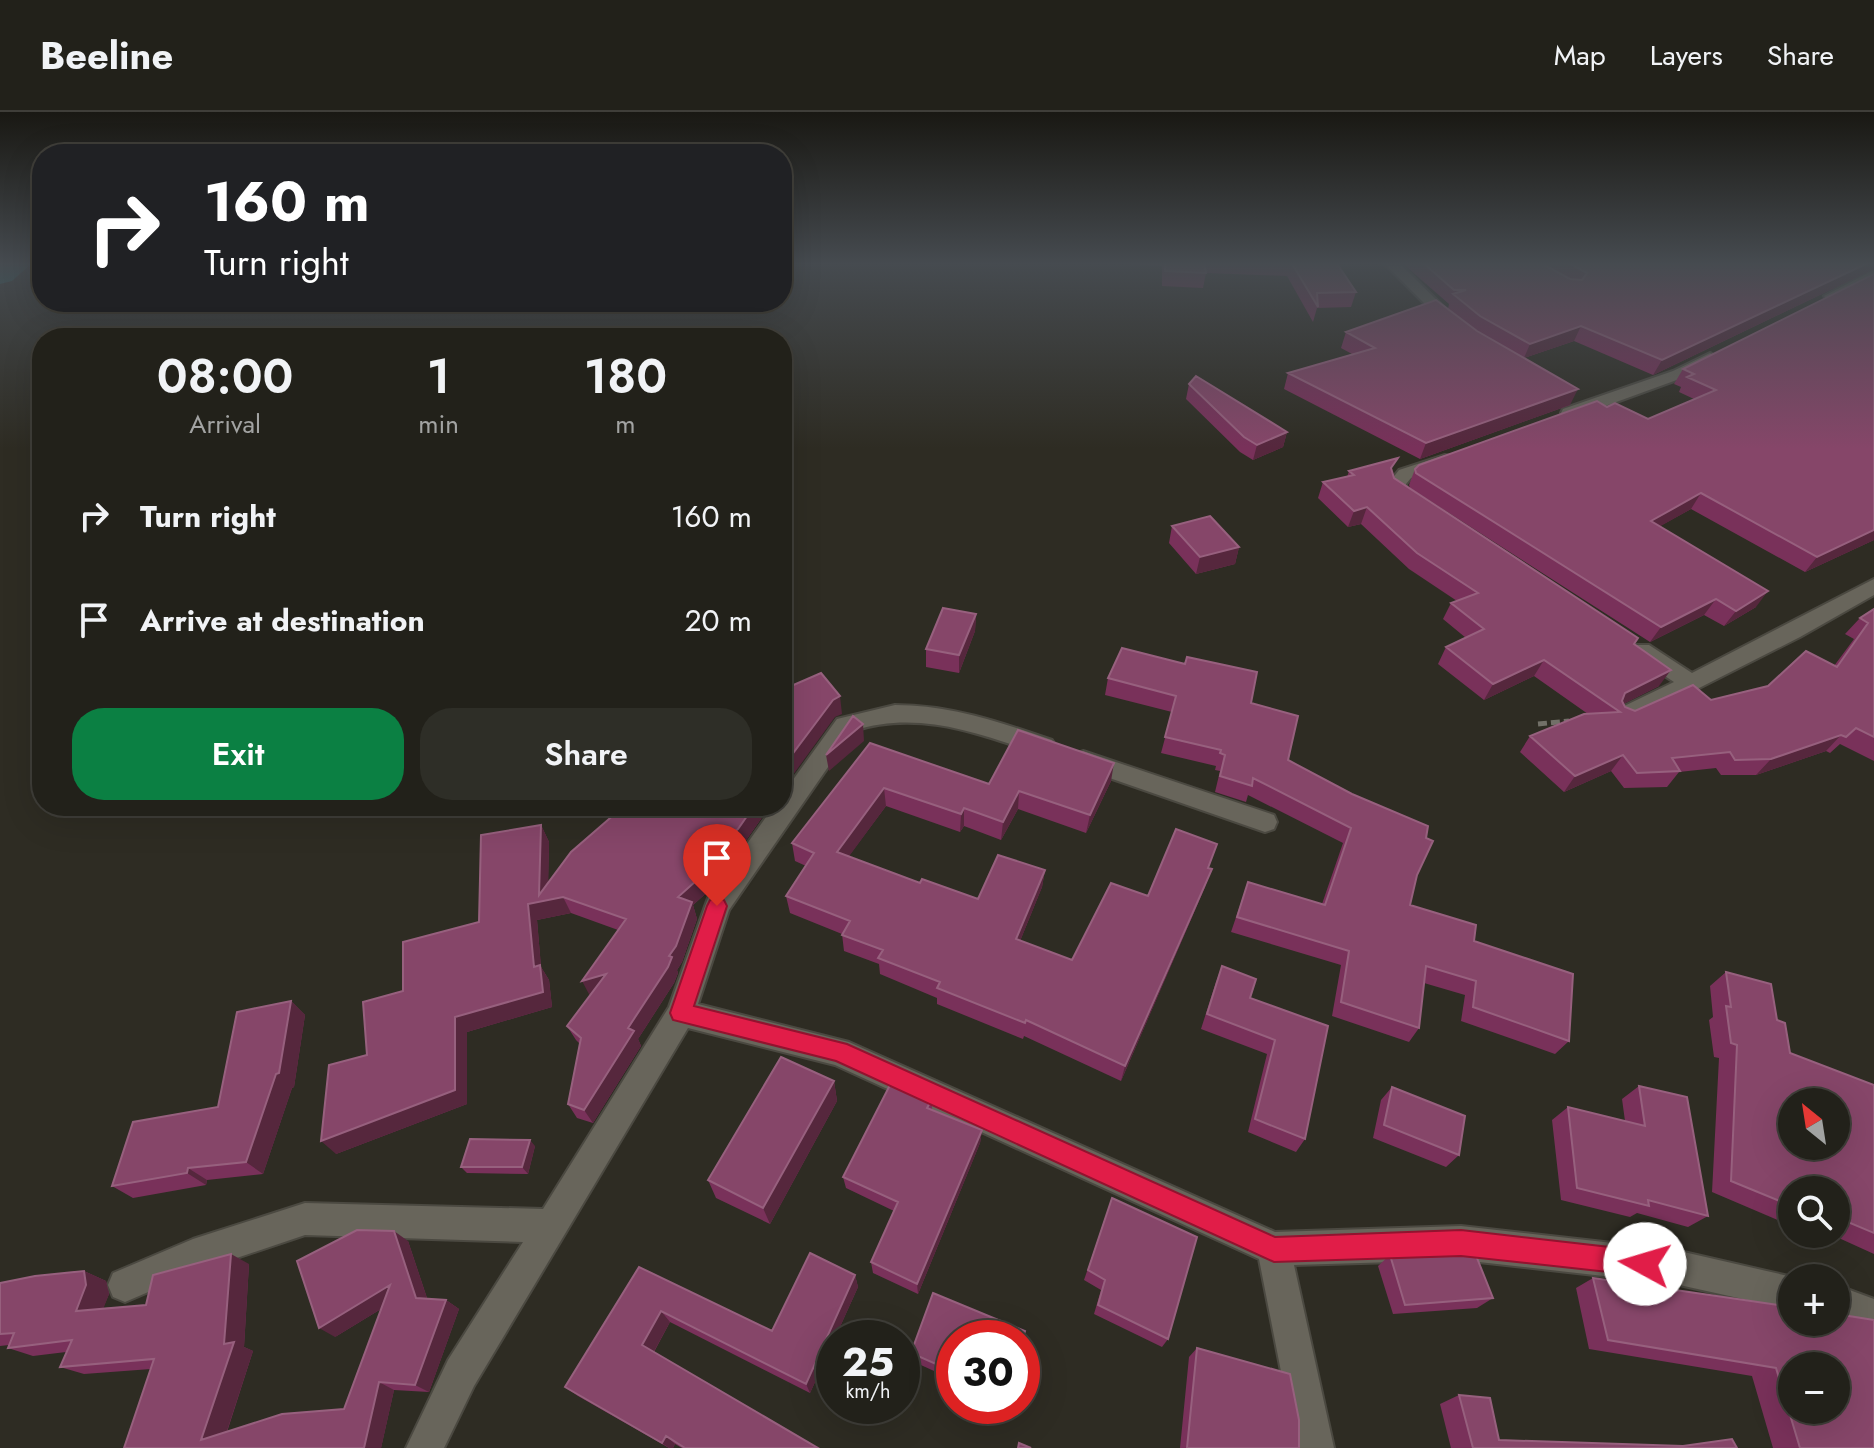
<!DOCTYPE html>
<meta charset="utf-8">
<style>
:root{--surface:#22211a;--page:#2e2e27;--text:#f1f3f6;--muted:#a2a3a2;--line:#3f3e39;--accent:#0b8043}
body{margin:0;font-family:Jost,sans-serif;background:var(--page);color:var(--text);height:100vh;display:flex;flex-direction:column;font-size:30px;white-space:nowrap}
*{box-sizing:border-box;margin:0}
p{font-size:26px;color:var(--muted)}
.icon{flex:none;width:44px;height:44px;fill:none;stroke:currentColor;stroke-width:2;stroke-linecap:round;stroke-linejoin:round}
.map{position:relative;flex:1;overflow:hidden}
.side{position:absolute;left:32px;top:216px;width:760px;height:488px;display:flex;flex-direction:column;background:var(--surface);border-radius:32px;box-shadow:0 8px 32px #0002,0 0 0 2px var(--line)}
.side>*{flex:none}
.top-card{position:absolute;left:32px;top:32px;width:760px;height:168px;border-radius:32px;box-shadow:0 8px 32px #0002,0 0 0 2px var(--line);background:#202124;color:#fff;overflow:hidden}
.needle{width:52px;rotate:330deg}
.tools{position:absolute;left:1778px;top:976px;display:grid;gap:16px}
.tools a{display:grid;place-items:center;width:72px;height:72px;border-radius:50%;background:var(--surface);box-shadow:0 8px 32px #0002,0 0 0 2px var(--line);font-size:40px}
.speed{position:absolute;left:816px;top:1208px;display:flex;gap:16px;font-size:40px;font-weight:700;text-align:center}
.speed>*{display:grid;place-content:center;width:104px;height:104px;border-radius:50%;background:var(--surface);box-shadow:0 8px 32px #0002,0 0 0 2px var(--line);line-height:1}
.speed small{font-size:20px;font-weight:400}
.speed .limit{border:12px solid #d22;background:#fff;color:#111}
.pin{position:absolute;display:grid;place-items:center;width:68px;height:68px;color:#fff;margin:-82px -34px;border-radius:50% 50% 50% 0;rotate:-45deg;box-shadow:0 0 8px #0007}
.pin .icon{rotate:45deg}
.me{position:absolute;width:88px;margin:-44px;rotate:276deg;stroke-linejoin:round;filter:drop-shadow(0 0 6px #0008)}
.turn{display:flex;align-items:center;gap:28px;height:168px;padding:0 40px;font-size:36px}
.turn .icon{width:104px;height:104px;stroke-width:2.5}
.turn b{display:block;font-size:56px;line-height:68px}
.eta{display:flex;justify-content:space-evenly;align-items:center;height:136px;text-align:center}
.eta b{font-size:48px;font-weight:600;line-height:56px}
.action{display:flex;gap:16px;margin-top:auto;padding:16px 40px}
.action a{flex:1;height:92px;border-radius:32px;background:var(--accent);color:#fff;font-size:32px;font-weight:600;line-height:92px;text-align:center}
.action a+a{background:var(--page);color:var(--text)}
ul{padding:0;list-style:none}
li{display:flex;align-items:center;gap:24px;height:104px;padding:0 40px}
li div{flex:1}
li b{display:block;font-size:30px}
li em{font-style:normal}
header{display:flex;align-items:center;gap:48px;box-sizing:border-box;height:112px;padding:0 40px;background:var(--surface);border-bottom:2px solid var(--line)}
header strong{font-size:38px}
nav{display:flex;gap:44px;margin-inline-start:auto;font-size:28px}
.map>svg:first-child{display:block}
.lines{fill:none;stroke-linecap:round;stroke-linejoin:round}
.river{fill:#236e6f;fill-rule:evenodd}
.minor-casing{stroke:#4b4941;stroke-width:4}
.path{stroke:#727068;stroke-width:5;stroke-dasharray:9 4;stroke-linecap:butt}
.minor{fill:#68655b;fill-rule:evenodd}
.wall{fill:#79315a}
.shaded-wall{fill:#56273d}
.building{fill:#864669;stroke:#97607e;stroke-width:2;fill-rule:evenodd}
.route{fill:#e11d48;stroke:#92132f;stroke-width:2}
</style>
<header>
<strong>Beeline</strong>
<nav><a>Map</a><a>Layers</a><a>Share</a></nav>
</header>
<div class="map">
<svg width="1874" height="1336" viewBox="0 0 1874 1336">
<rect width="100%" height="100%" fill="#2e2c23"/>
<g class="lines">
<path class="river" d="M0,150H33L12,169L0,172Z"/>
<defs>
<path id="minor" d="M1383,150H1398L1458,209V215H1448Z
M1874,158V168L1836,187H1826L1824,184Z
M1710,241L1718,246L1716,249L1685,265L1575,305H1563L1561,301L1563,297L1673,259Z
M1445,343L1451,344L1454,348L1451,352L1411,366L1406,372L1407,378L1424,391L1422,395C1407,399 1390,387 1388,372L1399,358Z
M1874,467V483L1800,525L1632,610L1624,612L1616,610L1613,604L1616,598L1674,570L1633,543L1630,538L1633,533H1649L1692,561Z
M895,593C950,593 1000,610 1052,628L1056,634L1052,640L1044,643C980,623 921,597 853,619L729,798L698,892L849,930L1275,1120L1461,1114L1675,1138L1797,1166H1792V1198L1675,1172L1461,1148L1294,1153L1334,1336H1296L1259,1147L835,953L688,916L474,1274L444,1336H406L448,1248L523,1130L305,1123L195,1160L125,1190L113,1185L108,1173L113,1161L193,1127L305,1091L543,1097L669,895L708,786L774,694H782V683L837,607Z
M1083,639L1274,703L1277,710L1274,717L1265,720L1075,654L1071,648L1075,642Z
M1836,1173L1874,1187V1221L1836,1207Z"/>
</defs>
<use href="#minor" class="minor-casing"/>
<path class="path" d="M1538,612L1569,609"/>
<use href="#minor" class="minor"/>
</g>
<path class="wall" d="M1092,150H1336L1356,180L1351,195L1317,196L1313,210L1287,164L1206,161L1203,176L1162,174V154Z
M1401,150H1874V157L1653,263L1574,229L1524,246L1570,293L1420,347L1284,277L1288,261L1352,242L1341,236L1346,220L1448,197L1449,192Z
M1874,162V428L1805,460L1691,397L1660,414L1756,495L1724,514L1704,503L1650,530L1410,376L1409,373L1415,357L1607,295L1648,307L1694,287L1679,280L1681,275L1674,272L1683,257Z
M1189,272L1287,320L1283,335L1253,348L1240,340L1186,287Z
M1349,359L1392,361L1394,366L1634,532L1659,574L1623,592L1625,595L1635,599L1711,588L1768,574L1834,554L1854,527L1845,522L1860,506L1874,497V649L1840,632L1830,641L1826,639L1756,663H1721L1716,656L1679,660L1667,675L1624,676L1611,659L1564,680L1520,640L1530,624L1588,602L1534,564L1484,588L1438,552L1446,535L1466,526L1443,507L1451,491L1457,489L1409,457L1361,412L1348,415L1318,386L1323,370L1347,365Z
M1172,414L1239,435L1235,452L1196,462L1169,431Z
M976,502L975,519L959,561L926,555V537Z
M1108,566L1251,591L1288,648L1417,763L1410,793L1474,829L1569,929L1555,942L1461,909L1465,883L1424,871L1419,916L1409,930L1332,904L1341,853L1231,820L1248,770L1322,792L1343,731L1248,683L1246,690L1215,680L1220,659L1215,658L1216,654L1161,641L1172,600L1105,583Z
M870,631L989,672L1111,669L1086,721L1018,697L1001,728L964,714L960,720L886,694L848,745L920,771L978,787L1045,758L1042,775L1020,829L1072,848L1148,784L1208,756L1205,775L1121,969L1024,924L1023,927L937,892V886L880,862L879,852L844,839L842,822L790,801L786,784L806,754L795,749L792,731Z
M624,694H770L742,734L722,751L724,759L712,776L693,793L697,807L682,850L677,858L678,861L674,871L638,927L641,934L593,1011L577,1006L568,992L580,932L576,928L567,914L590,883L618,818L571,801L537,808L541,855L549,868L552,895L467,920V992L336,1042L367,943L403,879L479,810L541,713L549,730L548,770Z
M1222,854L1250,886L1328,914L1305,1027L1296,1040L1248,1020L1267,942L1201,917L1216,870Z
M1726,860L1777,908L1790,941L1874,973V1142L1830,1122H1836V1078H1792V1114L1712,1080L1719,946L1714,945L1709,908L1713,905L1710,874Z
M291,889L305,903L294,975L292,976L263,1062L207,1068L206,1073L133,1086L112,1074L218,995Z
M834,969L837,989L770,1112L716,1086L708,1068Z
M1639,974L1708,1104L1688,1115L1637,1101L1630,1105L1561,1088L1552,1008L1568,995L1625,1009L1622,987Z
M1392,975L1459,1043L1446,1055L1373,1026L1381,988Z
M932,987V998L982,1018L980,1031L918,1182L873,1161L871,1150L894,1099L846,1076L843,1065Z
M535,1034L528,1062L467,1061L461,1055Z
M1108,1098L1168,1227L1162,1235L1094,1202L1101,1178L1084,1168Z
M408,1129L427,1186L446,1188L459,1197L429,1280L394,1278L381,1336H124L151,1257L84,1262L60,1255L66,1240L33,1244L8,1236L9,1233L0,1234V1171L84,1159L106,1169L109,1182L103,1196L146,1193L249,1152L244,1235L253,1239L227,1320L344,1297L381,1197L335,1225Z
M1390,1143L1493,1186L1477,1196L1393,1202L1378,1154Z
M639,1155L772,1219L855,1163L858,1175L810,1281L670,1210L654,1240L818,1336H682L675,1332L673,1336H669L578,1284L565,1275Z
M1593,1166L1874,1208V1336H1773L1752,1264L1589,1237L1576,1176Z
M954,1226V1268L912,1249L911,1241Z
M1197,1236L1299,1336H1180L1189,1245Z
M1459,1283L1499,1328L1737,1336H1451L1440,1292Z"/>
<path class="shaded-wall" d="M1870,150H1874V157L1653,263L1662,248Z
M1581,214L1574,229L1524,246L1530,232Z
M1578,277L1570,293L1420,347L1426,331Z
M1287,320L1283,335L1253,348L1257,333Z
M1701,381L1691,397L1641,425L1651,409Z
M1367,395L1361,412L1348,415L1354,399Z
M1874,418V428L1805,460L1817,445Z
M1239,435L1235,452L1196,462L1200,445Z
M1768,479L1756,495L1724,514L1736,499Z
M1716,487L1704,503L1650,530L1661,515Z
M976,502L975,519L959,561V543Z
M1544,548L1534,564L1484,588L1493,572Z
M1671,558L1659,574L1613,597L1625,581Z
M840,584L842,602L835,605L782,678V656L833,588Z
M863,612L864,629L829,659L826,643Z
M1841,623L1826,639L1756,663L1771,647Z
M1623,643L1611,659L1564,680L1575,664Z
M1114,651L1111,669L1086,721L1090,703Z
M884,676L886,694L839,758L837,740Z
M1019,679L1018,697L1001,728L1003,710Z
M754,694H770L742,734L722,751L724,759L712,776L693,793L697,807L682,850L677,858L678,861L674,871L638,927L641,934L593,1011L584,998L669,844L678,785L713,737Z
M964,696V714L960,720L961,702Z
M541,713L549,730L548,788L563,785L571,801L537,808L541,855L549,868L552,895L467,920V992L336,1042L321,1029L455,905L534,855L528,792L539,783Z
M1212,757L1205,775L1121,969L1125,954Z
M1045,758L1042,775L1014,844L1016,827Z
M606,862L590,884L582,869Z
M291,889L305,903L294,975L292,976L263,1062L246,1050Z
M834,969L837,989L770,1112L763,1096Z
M982,1018L980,1031L918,1182L917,1172Z
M530,1028L535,1034L528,1062L522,1055Z
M188,1056L207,1068L206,1073L187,1061Z
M394,1119L408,1129L430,1195L416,1186Z
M231,1142L249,1152L244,1235L253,1239L222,1334L201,1328L224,1232Z
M84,1159L106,1169L109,1182L99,1208L76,1199Z
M855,1163L858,1175L810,1281L806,1272Z
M390,1173L404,1183L335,1225L319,1216Z
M446,1188L459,1197L429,1280L415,1273Z
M661,1199L670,1210L652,1243L642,1233Z
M379,1270L394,1278L381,1336H364Z
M666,1324L675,1332L673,1336H669L662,1331Z"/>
<path class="building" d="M1165,150H1204L1206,161L1165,159Z
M1291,150H1336L1356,180L1317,181L1318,195Z
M1422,150H1539L1570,167L1582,168L1587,161L1567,150H1870L1662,248L1581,214L1530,232L1480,204L1453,182L1466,178H1454Z
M1874,162V418L1817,445L1701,381L1651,409L1768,479L1736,499L1716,487L1661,515L1416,361L1415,357L1419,353L1597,289L1607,295L1615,291L1648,307L1716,278L1687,265L1694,262L1683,257Z
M1436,188L1477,219L1578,277L1426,331L1288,261L1375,236L1346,220Z
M1196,264L1287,320L1257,333L1244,325L1189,272Z
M1398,346L1391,356L1394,366L1638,526L1634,532L1671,558L1625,581L1622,589L1625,595L1635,599L1693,573L1711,588L1768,574L1806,539L1837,555L1868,511L1860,506L1874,497V625L1856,616L1846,625L1841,623L1771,647L1735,648L1730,640L1672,646L1680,659L1637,661L1623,643L1575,664L1530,624L1584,602L1620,600L1544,548L1493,572L1446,535L1484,517L1451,491L1478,481L1417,441L1367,395L1354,399L1323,370L1354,363L1349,359Z
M1210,404L1239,435L1200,445L1172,414Z
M943,496L976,502L959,543L926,537Z
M1122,536L1185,552L1187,545L1257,560L1251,591L1298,604L1288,648L1352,682L1428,714L1426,726L1433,729L1417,763L1410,793L1476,813L1474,829L1573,862L1569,929L1473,895L1476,869L1426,854L1419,916L1341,890L1349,839L1237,805L1248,770L1325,793L1351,716L1253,666L1252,674L1220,664L1225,643L1220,641L1221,638L1165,625L1176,584L1108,566Z
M821,561L840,584L833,588L782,656V578Z
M853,604L863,612L826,643Z
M1018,618L1114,651L1090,703L1019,679L1003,710L964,696L961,702L884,676L837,740L920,771L922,767L978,787L998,743L1045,758L1016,827L1072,848L1111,771L1148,784L1176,717L1217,732L1208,756L1212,757L1125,954L1026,908L1025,911L937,876L940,870L878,846L883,838L842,823L850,809L786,784L814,741L792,731L870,631L989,672Z
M624,694H754L738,717L713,737L719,742L707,759L678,785L692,790L676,834L669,844L672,845L668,855L628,916L634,919L584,998L568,992L581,926L567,914L606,862L582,869L626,807L563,785L528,792L534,855L540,853L543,880L455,905V978L321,1029L329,953L367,943L363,890L403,879V830L479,810L481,723L541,713L539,783L571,740Z
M1222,854L1256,867L1250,886L1328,914L1305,1027L1255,1007L1275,928L1207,902Z
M1726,860L1771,872L1777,908L1785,911L1790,941L1874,973V1121L1836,1105V1078H1792V1094L1731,1069L1737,933L1731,931L1726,894L1731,895ZM1792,990H1836V1034H1792Z
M291,889L279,961L276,962L246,1050L188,1056L187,1061L112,1074L133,1010L218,995L237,900Z
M781,945L834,969L763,1096L708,1068Z
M892,969L932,987L927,996L982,1018L917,1172L871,1150L898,1090L843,1065Z
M1639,974L1687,985L1708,1104L1648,1088L1649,1094L1577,1076L1568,995L1645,1014Z
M1392,975L1465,1004L1459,1043L1384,1013Z
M470,1027L530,1028L522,1055H461Z
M1112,1086L1197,1125L1168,1227L1098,1193L1105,1168L1088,1158Z
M357,1118L394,1119L416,1186L446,1188L415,1273L379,1270L364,1336H124L154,1247L60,1255L72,1228L8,1236L14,1221L0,1222V1171L35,1164L84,1159L86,1173L76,1199L146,1193L153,1163L231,1142L224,1232L234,1230L201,1328L282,1302L344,1297L390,1173L319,1216L297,1149Z
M810,1141L855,1163L806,1272L661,1199L642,1233L818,1336H685L666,1324L662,1331L565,1275L639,1155L772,1219Z
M1475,1141L1493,1186L1405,1193L1390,1143Z
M1593,1166L1792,1195V1210H1836V1202L1874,1208V1336H1800L1776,1256L1608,1228ZM1792,1254H1836V1298H1792Z
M933,1181L1025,1219L1022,1229V1226H954V1260L911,1241Z
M1197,1236L1290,1262L1299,1308V1336H1187Z
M1459,1283L1490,1286L1499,1328L1683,1334L1732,1327L1737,1336H1473Z
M1019,1331L1031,1336H1018Z"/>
<linearGradient id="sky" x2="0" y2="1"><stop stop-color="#191813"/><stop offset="0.45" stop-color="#464b50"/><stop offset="1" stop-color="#464b50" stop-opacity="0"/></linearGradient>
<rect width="1874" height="337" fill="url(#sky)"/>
<path class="route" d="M717,786L724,788L727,794L694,894L847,932L1275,1125L1461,1118L1645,1139L1654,1143L1657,1152L1654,1161L1645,1164L1461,1144L1274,1150L836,949L673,908L670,901L707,794L710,788Z"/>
</svg>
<div class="tools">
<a><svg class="needle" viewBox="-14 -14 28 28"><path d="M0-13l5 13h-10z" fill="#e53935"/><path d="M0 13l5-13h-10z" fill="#a2a3a2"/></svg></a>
<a><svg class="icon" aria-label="search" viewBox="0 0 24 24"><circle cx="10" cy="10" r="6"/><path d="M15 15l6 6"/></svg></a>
<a>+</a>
<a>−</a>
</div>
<div class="speed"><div>25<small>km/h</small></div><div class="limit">30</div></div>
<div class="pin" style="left:717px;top:794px;background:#d93025"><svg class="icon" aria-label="arrive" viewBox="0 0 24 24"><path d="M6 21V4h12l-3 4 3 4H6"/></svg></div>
<svg class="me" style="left:1645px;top:1152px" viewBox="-20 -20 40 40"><circle r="19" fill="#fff"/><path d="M0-13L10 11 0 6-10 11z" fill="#e11d48"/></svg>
<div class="top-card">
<div class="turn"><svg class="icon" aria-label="right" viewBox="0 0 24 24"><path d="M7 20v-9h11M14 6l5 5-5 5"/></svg><div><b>160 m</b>Turn right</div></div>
</div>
<section class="side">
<div class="eta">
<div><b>08:00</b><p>Arrival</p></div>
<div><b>1</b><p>min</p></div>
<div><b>180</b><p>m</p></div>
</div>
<ul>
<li><svg class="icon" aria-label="right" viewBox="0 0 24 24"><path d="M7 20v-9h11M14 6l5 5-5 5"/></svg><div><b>Turn right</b></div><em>160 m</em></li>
<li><svg class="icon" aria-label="arrive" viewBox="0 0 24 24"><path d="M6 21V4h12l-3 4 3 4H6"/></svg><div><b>Arrive at destination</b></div><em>20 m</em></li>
</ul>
<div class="action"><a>Exit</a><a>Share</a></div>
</section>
</div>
